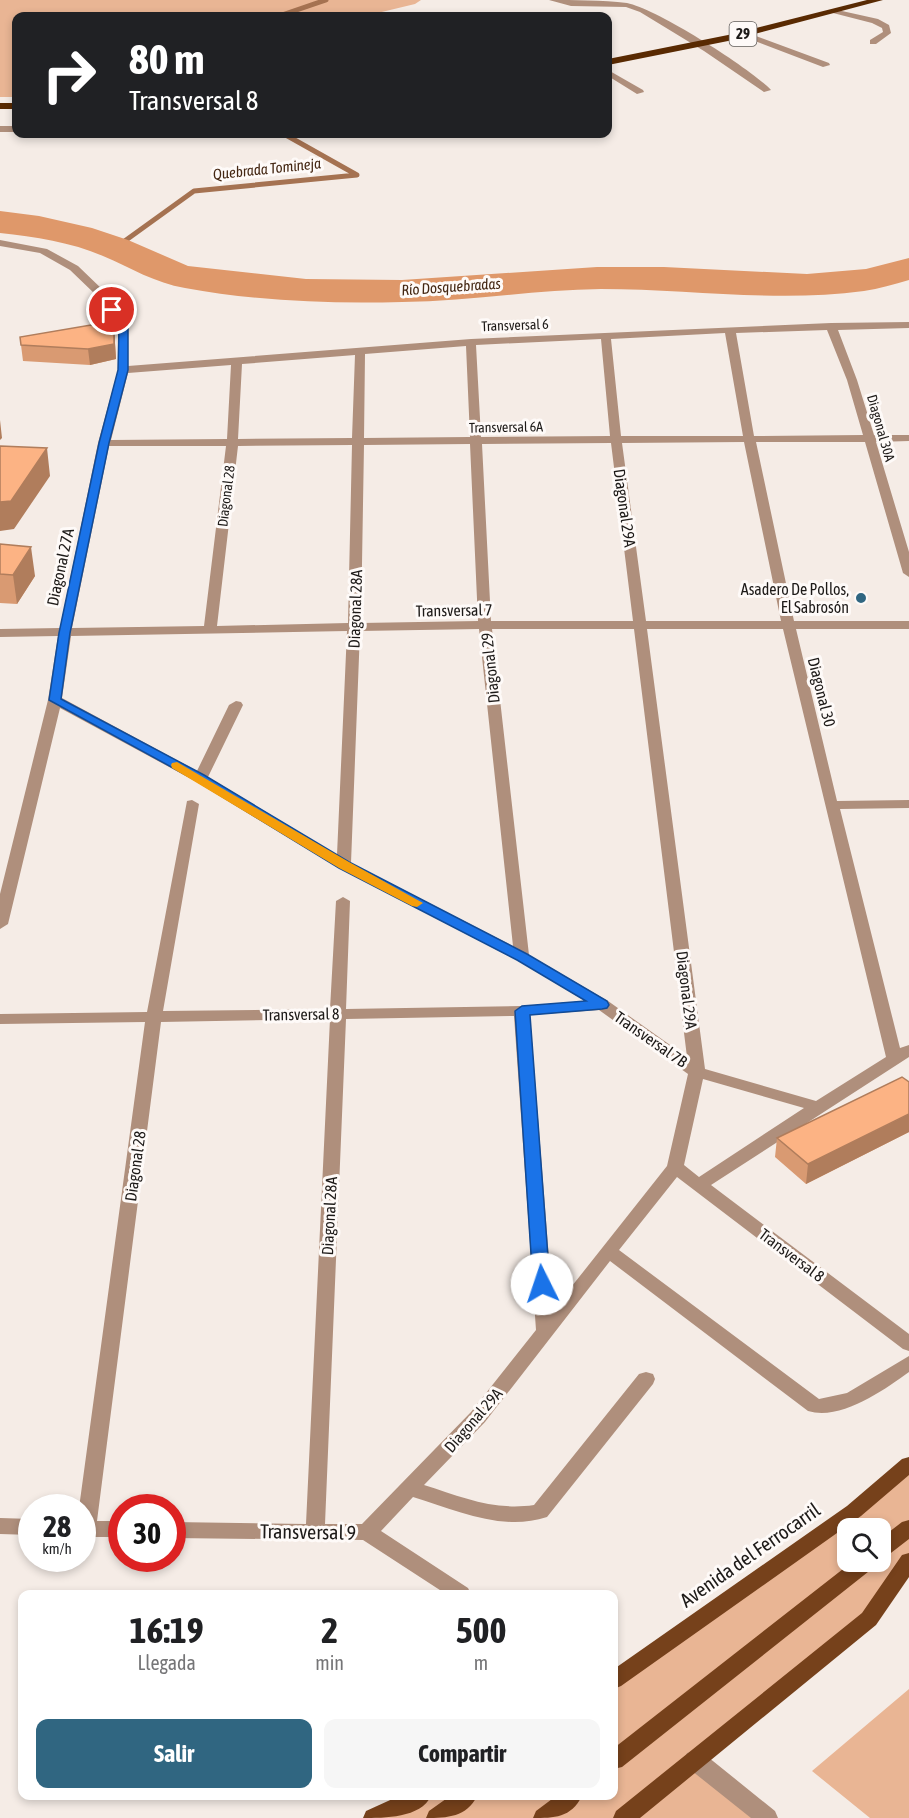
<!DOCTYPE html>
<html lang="es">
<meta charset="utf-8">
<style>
:root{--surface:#fff;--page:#f6f6f6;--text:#202124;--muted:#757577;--accent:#306681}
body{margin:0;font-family:"Asap Condensed",sans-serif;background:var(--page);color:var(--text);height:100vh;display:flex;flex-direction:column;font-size:22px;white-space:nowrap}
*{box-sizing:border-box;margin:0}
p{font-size:20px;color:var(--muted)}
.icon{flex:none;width:33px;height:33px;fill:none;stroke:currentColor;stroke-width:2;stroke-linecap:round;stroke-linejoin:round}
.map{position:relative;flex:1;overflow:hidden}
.panel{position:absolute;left:18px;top:1590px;width:600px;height:210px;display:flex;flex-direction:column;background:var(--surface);border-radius:12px;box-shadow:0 3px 9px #0003}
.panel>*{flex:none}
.guide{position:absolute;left:12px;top:12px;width:600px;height:126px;border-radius:12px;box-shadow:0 3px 9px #0003;background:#202124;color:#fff;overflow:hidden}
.controls{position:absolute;left:837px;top:1518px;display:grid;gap:12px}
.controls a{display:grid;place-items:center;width:54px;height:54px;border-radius:12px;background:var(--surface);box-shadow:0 3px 9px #0003;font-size:30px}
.speed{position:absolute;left:18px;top:1494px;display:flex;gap:12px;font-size:30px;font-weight:700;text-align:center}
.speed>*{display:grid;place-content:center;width:78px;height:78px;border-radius:50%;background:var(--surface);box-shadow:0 3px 9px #0003;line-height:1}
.speed small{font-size:15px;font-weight:400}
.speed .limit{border:9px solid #d22;background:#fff;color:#111}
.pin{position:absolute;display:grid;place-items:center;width:51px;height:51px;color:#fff;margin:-26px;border:3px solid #fff;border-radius:50%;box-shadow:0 2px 6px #0007}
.me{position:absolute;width:66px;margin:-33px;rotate:356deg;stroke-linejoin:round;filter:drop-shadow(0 0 4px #0008)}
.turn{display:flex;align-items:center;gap:21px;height:126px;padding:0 18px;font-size:27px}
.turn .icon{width:78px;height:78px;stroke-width:2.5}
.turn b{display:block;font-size:42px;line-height:51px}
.eta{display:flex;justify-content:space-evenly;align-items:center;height:102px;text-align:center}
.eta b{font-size:36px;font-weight:700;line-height:42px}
.button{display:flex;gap:12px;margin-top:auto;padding:12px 18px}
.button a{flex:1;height:69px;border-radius:12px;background:var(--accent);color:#fff;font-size:24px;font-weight:700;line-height:69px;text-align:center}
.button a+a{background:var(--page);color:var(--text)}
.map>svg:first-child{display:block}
.green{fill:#e9b594;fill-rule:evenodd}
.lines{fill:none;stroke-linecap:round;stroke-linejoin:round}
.stream{stroke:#a57251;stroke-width:5}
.river{fill:#df986a;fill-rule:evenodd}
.minor{fill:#af8f7c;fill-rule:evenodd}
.major{fill:#76411b;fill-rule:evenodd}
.highway{fill:#592a02;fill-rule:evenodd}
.wall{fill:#d99a72}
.shaded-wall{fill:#b07d5c}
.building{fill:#fcb384;stroke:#b07d5c;stroke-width:1.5}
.route{fill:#1a73e8;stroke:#114b97;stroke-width:1.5}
.slow{fill:#f59e0b}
.poi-dot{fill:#306681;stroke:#fefaf8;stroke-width:2}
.labels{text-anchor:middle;stroke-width:6;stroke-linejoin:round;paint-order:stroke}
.far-street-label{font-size:14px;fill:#1d1a18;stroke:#fefaf8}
.shield{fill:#fefaf8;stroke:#605d5b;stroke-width:1.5}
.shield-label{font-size:15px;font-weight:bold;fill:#1d1a18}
.far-water-label{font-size:15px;font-style:italic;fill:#442713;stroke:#fefaf8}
.street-label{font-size:16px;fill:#1d1a18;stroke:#fefaf8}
.poi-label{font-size:16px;fill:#1d1a18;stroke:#fefaf8;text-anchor:end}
.near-street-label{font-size:20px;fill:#1d1a18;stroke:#fefaf8}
</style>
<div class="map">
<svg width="909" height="1818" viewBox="0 0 909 1818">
<rect width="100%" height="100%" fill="#f5ece6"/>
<path class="green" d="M0,0H421L415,4L365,16H16V97H0Z
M909,1464V1561L869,1619L695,1760L767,1818H374L420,1796H614V1680L854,1511ZM848,1528H880V1562H848Z
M909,1689V1818H870L812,1771Z"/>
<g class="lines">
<path class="stream" d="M279,16L326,0
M115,248L194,191L357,175L284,134"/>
<path class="river" d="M0,211L39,216L92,228L128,240L188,266L306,279L402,280L597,267H664L807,274L866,269L909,258V280C894,284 879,289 864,291C777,303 688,289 601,289C534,290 468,301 402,302C330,304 256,301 185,288C155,283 131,268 103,256C71,242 35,237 0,233Z"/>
<path class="minor" d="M549,0C574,0 602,0 627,3C657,9 750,68 771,90L764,92L704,51L640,12L626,7L571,6Z
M833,9L878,19L889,25L891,33L876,44H870V40L883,32L882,28L872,23L833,13Z
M745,32L829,63L830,65L823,67L742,36L741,34Z
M608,70L643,90L644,92L637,94L608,76Z
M0,126H16V132H0Z
M0,240L47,249L78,266L104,291L128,327V366L471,339L831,323L909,322V328L838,330L857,380L874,435H909V441L876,442L909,552V577L903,573L865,442H756L794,621H909V629H796L837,801L909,800V808L840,809L900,1048L909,1045V1057L711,1185L909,1334V1351L903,1349L677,1177L619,1250L819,1399L847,1393L909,1356V1372C884,1390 841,1421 808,1411L610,1261L485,1422L424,1485C462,1497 494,1511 534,1505L639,1374L646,1372L653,1374L655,1379L653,1384L547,1517C502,1532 456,1510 413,1497L381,1531L468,1588L471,1594H446L363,1540L172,1538V1522L306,1524L330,1019L161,1022L97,1521H122V1537H82V1508H79L145,1022L0,1024V1014L147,1012L187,801L192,800L199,804L163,1011L330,1009L336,901L343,897L350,901L346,1009L522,1006L585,1001L517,960L339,868L195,781L60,708L8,924L0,929V894L48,700L58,636L0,637V629L60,628L98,443L118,370V327L96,295L70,270L40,253L0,246ZM827,330L847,380L863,435L754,436L736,333ZM725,333L743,436H621L611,339ZM601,339L610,436L481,437L476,345ZM466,346L470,437L364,438L365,354ZM355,355L352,438L238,439L242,364ZM231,365L227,439L111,440L128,373ZM744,442L781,621H646L622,443ZM611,443L633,621H491L482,444ZM470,444L478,621L361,623L364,445ZM352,445L348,623L217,626L238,446ZM109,446H226L204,626L72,628ZM479,629L513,946L351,863L360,631ZM492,629H634L687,1057L608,1001L529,955ZM647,629H783L886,1057L816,1101L705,1069ZM347,631L337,855L208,777L243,705L241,702L236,701L229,705L197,771L62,698L71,636ZM599,1010L688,1074L667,1166L553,1310L530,1015ZM514,1016L536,1330L471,1412L362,1524H325L346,1019ZM703,1079L804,1108L699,1177L684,1165Z
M0,1518L32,1519V1535L0,1534Z
M695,1751L703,1753L775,1811L778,1818H751L687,1767L684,1760L687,1753Z"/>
<path class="major" d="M909,1457V1475L861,1516L621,1686L614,1689V1669L847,1506L902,1459Z
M909,1520V1539L887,1556L880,1558V1539L902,1522Z
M909,1553V1577L876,1625L640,1818H613L616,1811L862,1613L902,1555Z
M852,1562H876L873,1568L622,1767L614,1769V1748Z
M399,1796H431C421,1818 384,1818 363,1818L366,1811Z
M450,1796H477C467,1817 447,1818 426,1818L429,1811Z
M556,1796H582C571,1818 554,1818 533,1818L536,1811Z"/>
<path class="highway" d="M867,0H883L728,41L608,65V59L728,35Z
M0,103H16V109H0Z"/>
</g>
<path class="wall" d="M114,327L116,359L90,365L23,361L20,337Z
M0,544L35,576L17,604L0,603Z
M909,1132L806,1184L775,1157L777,1138Z"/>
<path class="shaded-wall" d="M114,327L116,359L90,365L88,349Z
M0,420L2,438L0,440Z
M47,448L50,476L14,529L0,531V502Z
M31,547L35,576L17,604L13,575Z
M909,1114V1132L806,1184L808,1164Z"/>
<path class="building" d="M91,325L114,327V344L88,349L21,345L20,337Z
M0,446L47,448L11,501L0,502Z
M0,544L31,547L13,575L0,574Z
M902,1077L909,1082V1114L808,1164L777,1138Z"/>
<path class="route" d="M108,308H115L128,327V370L109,443L70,633L61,699L204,775L349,862L527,954L607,1001L609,1005L607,1008L602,1009L530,1015L550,1284L547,1289H536L533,1284L515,1011L522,1006L586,1001L517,960L339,868L195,780L49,700L59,633L99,443L118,370L119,327L107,310Z"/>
<path class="slow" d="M177,762L349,862L423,903L417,907L412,906L339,868L172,768L171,765L172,763Z"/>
<circle class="poi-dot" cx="861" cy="598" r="6"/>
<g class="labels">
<g class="far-street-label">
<text transform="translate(515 325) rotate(-2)" y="5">Transversal 6</text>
<text transform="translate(506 427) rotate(-1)" y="5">Transversal 6A</text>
<text transform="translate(881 428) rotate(74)" y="5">Diagonal 30A</text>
<text transform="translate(226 496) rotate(-83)" y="5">Diagonal 28</text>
</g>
<rect class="shield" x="729.5" y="22" width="27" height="24" rx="4.5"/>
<g class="shield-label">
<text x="743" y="39">29</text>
</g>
<g class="far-water-label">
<text transform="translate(267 169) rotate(-6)" y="5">Quebrada Tomineja</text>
<text transform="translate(451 287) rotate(-4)" y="5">Río Dosquebradas</text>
</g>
<g class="street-label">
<text transform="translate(625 508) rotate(82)" y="6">Diagonal 29A</text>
<text transform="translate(60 567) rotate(-78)" y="6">Diagonal 27A</text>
<text transform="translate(355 609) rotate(-88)" y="6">Diagonal 28A</text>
<text transform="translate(454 610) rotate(-1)" y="6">Transversal 7</text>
<text transform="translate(490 668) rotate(-96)" y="6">Diagonal 29</text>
<text transform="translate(822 692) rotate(76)" y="6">Diagonal 30</text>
<text transform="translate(687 990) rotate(83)" y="6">Diagonal 29A</text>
<text transform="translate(301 1014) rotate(-1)" y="6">Transversal 8</text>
<text transform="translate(651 1039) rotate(35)" y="6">Transversal 7B</text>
<text transform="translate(135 1166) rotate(-82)" y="6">Diagonal 28</text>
<text transform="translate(329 1216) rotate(-87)" y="6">Diagonal 28A</text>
<text transform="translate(792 1255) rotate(37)" y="6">Transversal 8</text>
<text transform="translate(473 1420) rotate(-49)" y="6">Diagonal 29A</text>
</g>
<g class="poi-label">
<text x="849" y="595">Asadero De Pollos,<tspan x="849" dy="18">El Sabrosón</tspan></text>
</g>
<g class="near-street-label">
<text transform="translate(308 1532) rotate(1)" y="7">Transversal 9</text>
<text transform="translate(750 1555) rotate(-35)" y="7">Avenida del Ferrocarril</text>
</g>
</g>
</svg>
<div class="controls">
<a><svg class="icon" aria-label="search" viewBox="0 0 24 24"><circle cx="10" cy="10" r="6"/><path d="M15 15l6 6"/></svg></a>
</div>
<div class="speed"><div>28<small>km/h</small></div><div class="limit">30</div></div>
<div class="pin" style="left:112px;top:310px;background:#d93025"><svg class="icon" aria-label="arrive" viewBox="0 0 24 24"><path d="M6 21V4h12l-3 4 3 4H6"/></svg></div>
<svg class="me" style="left:542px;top:1284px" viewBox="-20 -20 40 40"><circle r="19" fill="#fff"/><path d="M0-13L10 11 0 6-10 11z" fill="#1a73e8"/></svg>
<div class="guide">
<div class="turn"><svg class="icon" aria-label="right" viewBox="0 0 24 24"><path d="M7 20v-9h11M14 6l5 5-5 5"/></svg><div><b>80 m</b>Transversal 8</div></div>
</div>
<section class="panel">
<div class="eta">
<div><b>16:19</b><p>Llegada</p></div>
<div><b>2</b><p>min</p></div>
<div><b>500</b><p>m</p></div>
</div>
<div class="button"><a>Salir</a><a>Compartir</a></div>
</section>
</div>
